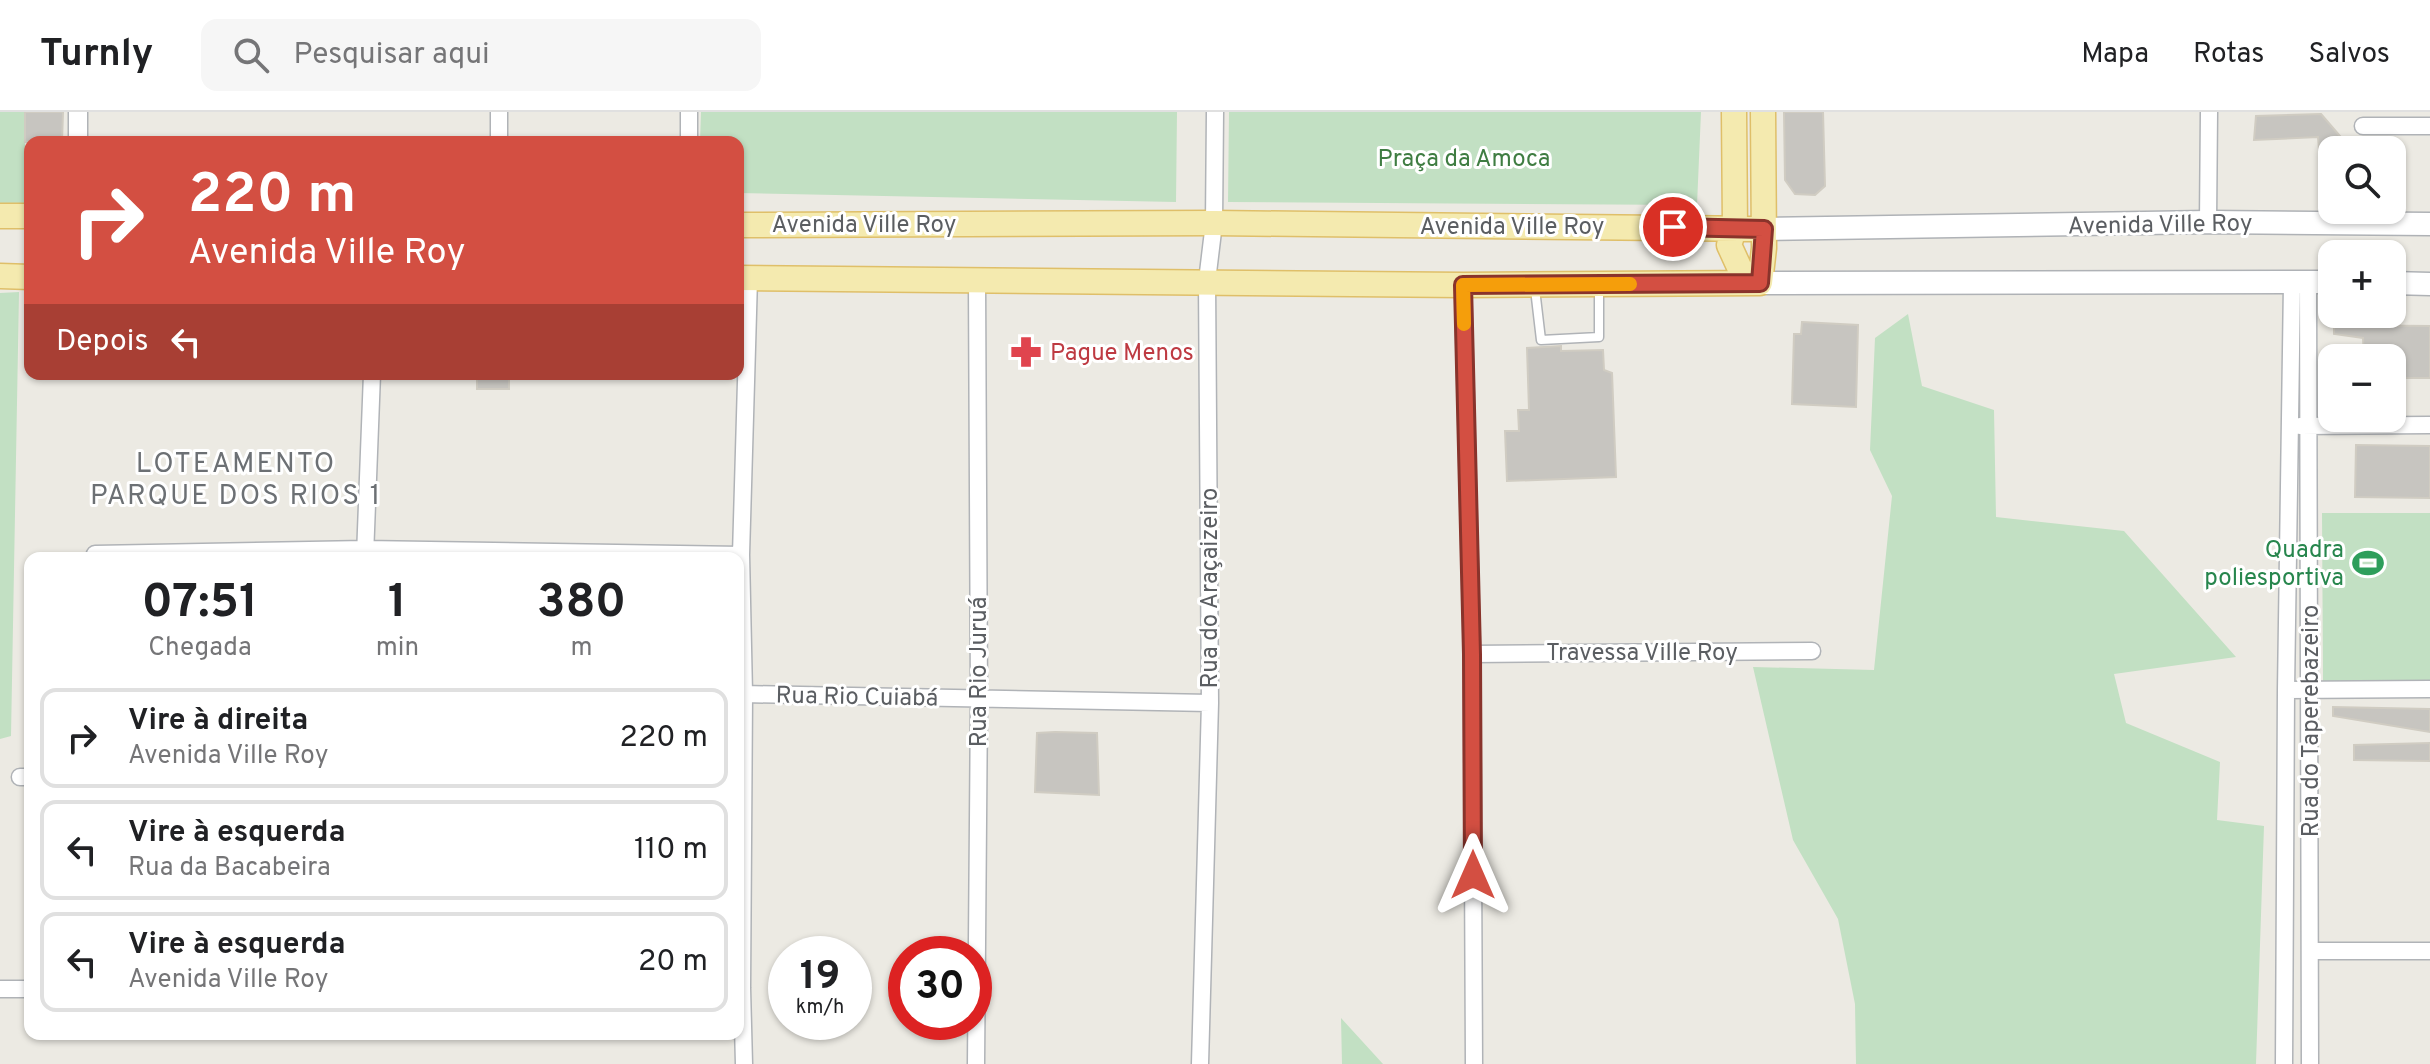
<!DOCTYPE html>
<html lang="pt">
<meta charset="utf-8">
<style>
:root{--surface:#fff;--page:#f6f6f6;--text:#202124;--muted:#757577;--line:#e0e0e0}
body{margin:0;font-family:Overpass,sans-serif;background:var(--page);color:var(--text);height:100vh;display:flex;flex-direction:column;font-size:30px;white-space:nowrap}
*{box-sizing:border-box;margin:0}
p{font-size:26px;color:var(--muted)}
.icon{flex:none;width:44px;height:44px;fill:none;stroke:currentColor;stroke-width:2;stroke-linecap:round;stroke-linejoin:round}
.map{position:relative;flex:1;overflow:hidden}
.drawer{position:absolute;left:24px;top:440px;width:720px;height:488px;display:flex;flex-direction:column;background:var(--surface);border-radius:16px;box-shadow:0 2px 6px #0004}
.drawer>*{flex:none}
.hud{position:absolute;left:24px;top:24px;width:720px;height:244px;border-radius:16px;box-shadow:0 2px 6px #0004;background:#d34f42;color:#fff;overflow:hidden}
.fabs{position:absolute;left:2318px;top:24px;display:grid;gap:16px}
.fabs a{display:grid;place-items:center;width:88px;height:88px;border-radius:16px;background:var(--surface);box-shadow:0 2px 6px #0004;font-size:40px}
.speed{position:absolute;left:768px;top:824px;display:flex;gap:16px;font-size:40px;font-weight:700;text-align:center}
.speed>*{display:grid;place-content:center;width:104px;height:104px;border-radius:50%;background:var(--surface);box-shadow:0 2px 6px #0004;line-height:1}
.speed small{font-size:20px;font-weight:400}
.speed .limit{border:12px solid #d22;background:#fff;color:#111}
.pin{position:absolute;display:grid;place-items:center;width:68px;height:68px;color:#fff;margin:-34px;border:4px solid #fff;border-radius:50%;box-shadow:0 2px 8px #0007}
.me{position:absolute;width:88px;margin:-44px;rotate:0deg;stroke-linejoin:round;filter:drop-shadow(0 0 6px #0008)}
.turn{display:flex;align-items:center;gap:28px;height:168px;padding:0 32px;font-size:36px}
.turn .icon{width:104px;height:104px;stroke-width:2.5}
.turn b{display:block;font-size:56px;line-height:68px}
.then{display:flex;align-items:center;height:76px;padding:0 32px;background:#0003;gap:16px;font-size:30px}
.eta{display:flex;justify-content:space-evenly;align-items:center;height:136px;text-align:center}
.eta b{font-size:48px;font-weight:700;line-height:56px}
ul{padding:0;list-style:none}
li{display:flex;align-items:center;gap:24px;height:100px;margin:0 16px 12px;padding:0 16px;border:4px solid var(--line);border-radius:16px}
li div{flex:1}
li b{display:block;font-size:30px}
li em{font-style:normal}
header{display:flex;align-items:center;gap:48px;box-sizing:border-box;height:112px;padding:0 40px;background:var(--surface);border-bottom:2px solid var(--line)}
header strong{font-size:38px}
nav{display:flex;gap:44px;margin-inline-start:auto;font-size:28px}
.search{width:560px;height:72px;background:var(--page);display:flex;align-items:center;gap:20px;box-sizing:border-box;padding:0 28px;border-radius:16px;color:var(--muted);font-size:30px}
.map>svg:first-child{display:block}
.green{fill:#c2e0c3}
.building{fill:#c7c5c0;stroke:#d0ccc2;stroke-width:2}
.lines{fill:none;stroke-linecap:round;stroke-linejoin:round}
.service-casing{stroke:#b0b3b7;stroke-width:11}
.minor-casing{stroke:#b0b3b7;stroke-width:19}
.tertiary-casing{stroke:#b0b3b7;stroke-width:21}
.secondary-casing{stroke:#afb2b6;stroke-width:25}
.primary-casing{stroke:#dfbf69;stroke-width:27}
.service{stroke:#fff;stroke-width:8}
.minor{stroke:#fff;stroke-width:16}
.tertiary{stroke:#fff;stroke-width:18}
.secondary{stroke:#fff;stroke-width:22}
.primary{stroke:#f4eaaf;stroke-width:24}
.route-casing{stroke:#89332b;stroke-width:20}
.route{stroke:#d34f42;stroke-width:14}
.slow{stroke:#f59e0b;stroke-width:14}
.labels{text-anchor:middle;stroke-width:6;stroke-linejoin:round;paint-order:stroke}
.park-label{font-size:24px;fill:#3f7d42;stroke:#fff}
.street-label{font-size:24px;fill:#5b5e62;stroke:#fff}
.health-label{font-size:24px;fill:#be3a42;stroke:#fff;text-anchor:start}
.leisure-label{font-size:24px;fill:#27864d;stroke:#fff;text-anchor:end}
.quarter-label{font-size:28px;letter-spacing:2px;fill:#6c7074;stroke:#fff}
</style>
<header>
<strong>Turnly</strong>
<div class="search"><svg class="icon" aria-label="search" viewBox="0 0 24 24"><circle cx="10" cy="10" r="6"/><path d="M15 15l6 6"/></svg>Pesquisar aqui</div>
<nav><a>Mapa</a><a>Rotas</a><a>Salvos</a></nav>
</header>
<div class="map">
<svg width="2430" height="952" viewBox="0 0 2430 952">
<rect width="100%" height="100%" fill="#eceae3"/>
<path class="green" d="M0,0H25V95H0Z
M701,0H1177L1176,90L738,81V30H700Z
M1229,0H1701L1697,93L1228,90Z
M19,180L11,624L0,627V181Z
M1908,202L1922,274L1994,298L1996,405L2124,419L2236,545L2114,562L2126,611L2220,650L2217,708L2264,714L2256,952H1856L1855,892L1838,807L1793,728L1753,555L1874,558L1892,384L1870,338L1875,226Z
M2322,401H2430V569H2323Z
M1341,906L1383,952H1342Z"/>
<path class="building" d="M25,0H63L62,30H25Z
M1784,0H1823L1825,74L1815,83L1795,82L1785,68Z
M2321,2L2352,38H2319L2318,25L2254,28L2256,4Z
M1802,210L1858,213L1856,295L1792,292L1794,222H1801Z
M2334,213L2430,214V266H2392V246H2364L2363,226L2334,222Z
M1561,234V239L1603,238L1604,258L1612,261L1616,365L1507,369L1505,319H1519L1518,298H1529L1527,236Z
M477,262H509V277H477Z
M2356,333L2430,334V386L2355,385Z
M2333,595L2430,597V620L2333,604Z
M1055,620L1097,621L1099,683L1035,680L1037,621Z
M2430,631V649L2354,648V633Z"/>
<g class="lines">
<defs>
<path id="service" d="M1535,177L1541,228L1599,225V176"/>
<path id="minor" d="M499,0V30
M2363,14H2430
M689,30V0
M2208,110L2209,0
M2308,170L2310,952
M1463,173L1472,542L1474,952
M2300,314L2430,313
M95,442L365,437L741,443
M365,444L372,262
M1472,542L1812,539
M2286,578L2430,577
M744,582L1210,591
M20,665H30
M2311,839H2430
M0,877H30
M744,952L742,876L744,582L741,443L749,166
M976,952L979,587L977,169
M1200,952L1210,591L1207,169L1214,111L1215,0
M2284,952L2286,578L2292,171"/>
<path id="tertiary" d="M78,30V0"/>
<path id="secondary" d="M1764,117L2208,110L2430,112
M1760,171L2332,170
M2392,171L2430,172"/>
<path id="primary" d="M1734,0L1735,115L1729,133L1746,170
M0,104H30
M738,113L1214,111L1764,117
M0,164L30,165
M738,166L1463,173L1760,171L1764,136L1763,0"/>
</defs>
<use href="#service" class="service-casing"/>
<use href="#minor" class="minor-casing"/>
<use href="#tertiary" class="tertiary-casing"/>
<use href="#secondary" class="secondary-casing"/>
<use href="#primary" class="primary-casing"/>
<use href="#service" class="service"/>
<use href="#minor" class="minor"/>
<use href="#tertiary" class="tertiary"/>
<use href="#secondary" class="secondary"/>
<use href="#primary" class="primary"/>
</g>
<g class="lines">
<defs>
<path id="route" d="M1473,763L1472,542L1463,173L1760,171L1764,117L1673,115"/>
</defs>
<use href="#route" class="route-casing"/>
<use href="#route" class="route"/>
<path class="slow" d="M1464,212L1463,173L1630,172"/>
</g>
<defs>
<symbol id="pharmacy-bare" viewBox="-9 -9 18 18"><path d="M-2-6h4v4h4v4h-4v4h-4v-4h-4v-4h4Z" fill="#e0444e" stroke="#fff" stroke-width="2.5" paint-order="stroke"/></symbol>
<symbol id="stadium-bare" viewBox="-9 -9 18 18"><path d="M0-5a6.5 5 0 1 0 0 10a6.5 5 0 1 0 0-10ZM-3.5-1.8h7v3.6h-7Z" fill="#2e9e5b" stroke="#fff" stroke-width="2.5" paint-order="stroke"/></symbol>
</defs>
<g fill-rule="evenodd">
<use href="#pharmacy-bare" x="1004" y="218" width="44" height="44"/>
<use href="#stadium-bare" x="2346" y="429" width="44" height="44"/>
</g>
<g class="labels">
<g class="park-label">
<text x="1464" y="54">Praça da Amoca</text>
</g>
<g class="street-label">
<text x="864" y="120">Avenida Ville Roy</text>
<text transform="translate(2160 112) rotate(-1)" y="8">Avenida Ville Roy</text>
<text x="1512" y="122">Avenida Ville Roy</text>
<text transform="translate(1209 476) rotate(-90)" y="8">Rua do Araçaizeiro</text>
<text x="1642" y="548">Travessa Ville Roy</text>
<text transform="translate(978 560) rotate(-90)" y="8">Rua Rio Juruá</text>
<text transform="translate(857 584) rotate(1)" y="8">Rua Rio Cuiabá</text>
<text transform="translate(2310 609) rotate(-90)" y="8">Rua do Taperebazeiro</text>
</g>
<g class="health-label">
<text x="1050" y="248">Pague Menos</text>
</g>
<g class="leisure-label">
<text x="2344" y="445">Quadra<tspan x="2344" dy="28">poliesportiva</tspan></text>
</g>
<g class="quarter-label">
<text x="236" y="360">LOTEAMENTO<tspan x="236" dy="32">PARQUE DOS RIOS 1</tspan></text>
</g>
</g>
</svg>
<div class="fabs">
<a><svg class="icon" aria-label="search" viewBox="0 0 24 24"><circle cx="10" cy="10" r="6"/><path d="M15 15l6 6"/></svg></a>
<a>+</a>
<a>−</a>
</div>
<div class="speed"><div>19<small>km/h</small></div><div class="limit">30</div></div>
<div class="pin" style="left:1673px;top:115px;background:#d93025"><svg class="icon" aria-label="arrive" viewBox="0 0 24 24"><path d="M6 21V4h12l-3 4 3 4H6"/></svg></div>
<svg class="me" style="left:1473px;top:763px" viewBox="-20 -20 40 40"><path d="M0-17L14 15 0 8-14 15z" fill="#d34f42" stroke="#fff" stroke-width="4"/></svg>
<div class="hud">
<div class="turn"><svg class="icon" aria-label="right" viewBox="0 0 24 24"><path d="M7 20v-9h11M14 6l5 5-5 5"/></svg><div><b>220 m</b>Avenida Ville Roy</div></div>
<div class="then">Depois<svg class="icon" aria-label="left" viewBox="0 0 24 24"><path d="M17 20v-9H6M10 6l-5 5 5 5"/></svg></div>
</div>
<section class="drawer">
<div class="eta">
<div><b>07:51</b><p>Chegada</p></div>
<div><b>1</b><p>min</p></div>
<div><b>380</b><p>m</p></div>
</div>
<ul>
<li><svg class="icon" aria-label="right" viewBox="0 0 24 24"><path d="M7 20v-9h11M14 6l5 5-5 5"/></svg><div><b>Vire à direita</b><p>Avenida Ville Roy</p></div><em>220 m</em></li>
<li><svg class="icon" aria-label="left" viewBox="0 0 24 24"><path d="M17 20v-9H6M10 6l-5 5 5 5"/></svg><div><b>Vire à esquerda</b><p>Rua da Bacabeira</p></div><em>110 m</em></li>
<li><svg class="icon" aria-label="left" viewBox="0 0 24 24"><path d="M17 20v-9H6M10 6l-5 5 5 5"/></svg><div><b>Vire à esquerda</b><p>Avenida Ville Roy</p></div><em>20 m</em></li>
</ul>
</section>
</div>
